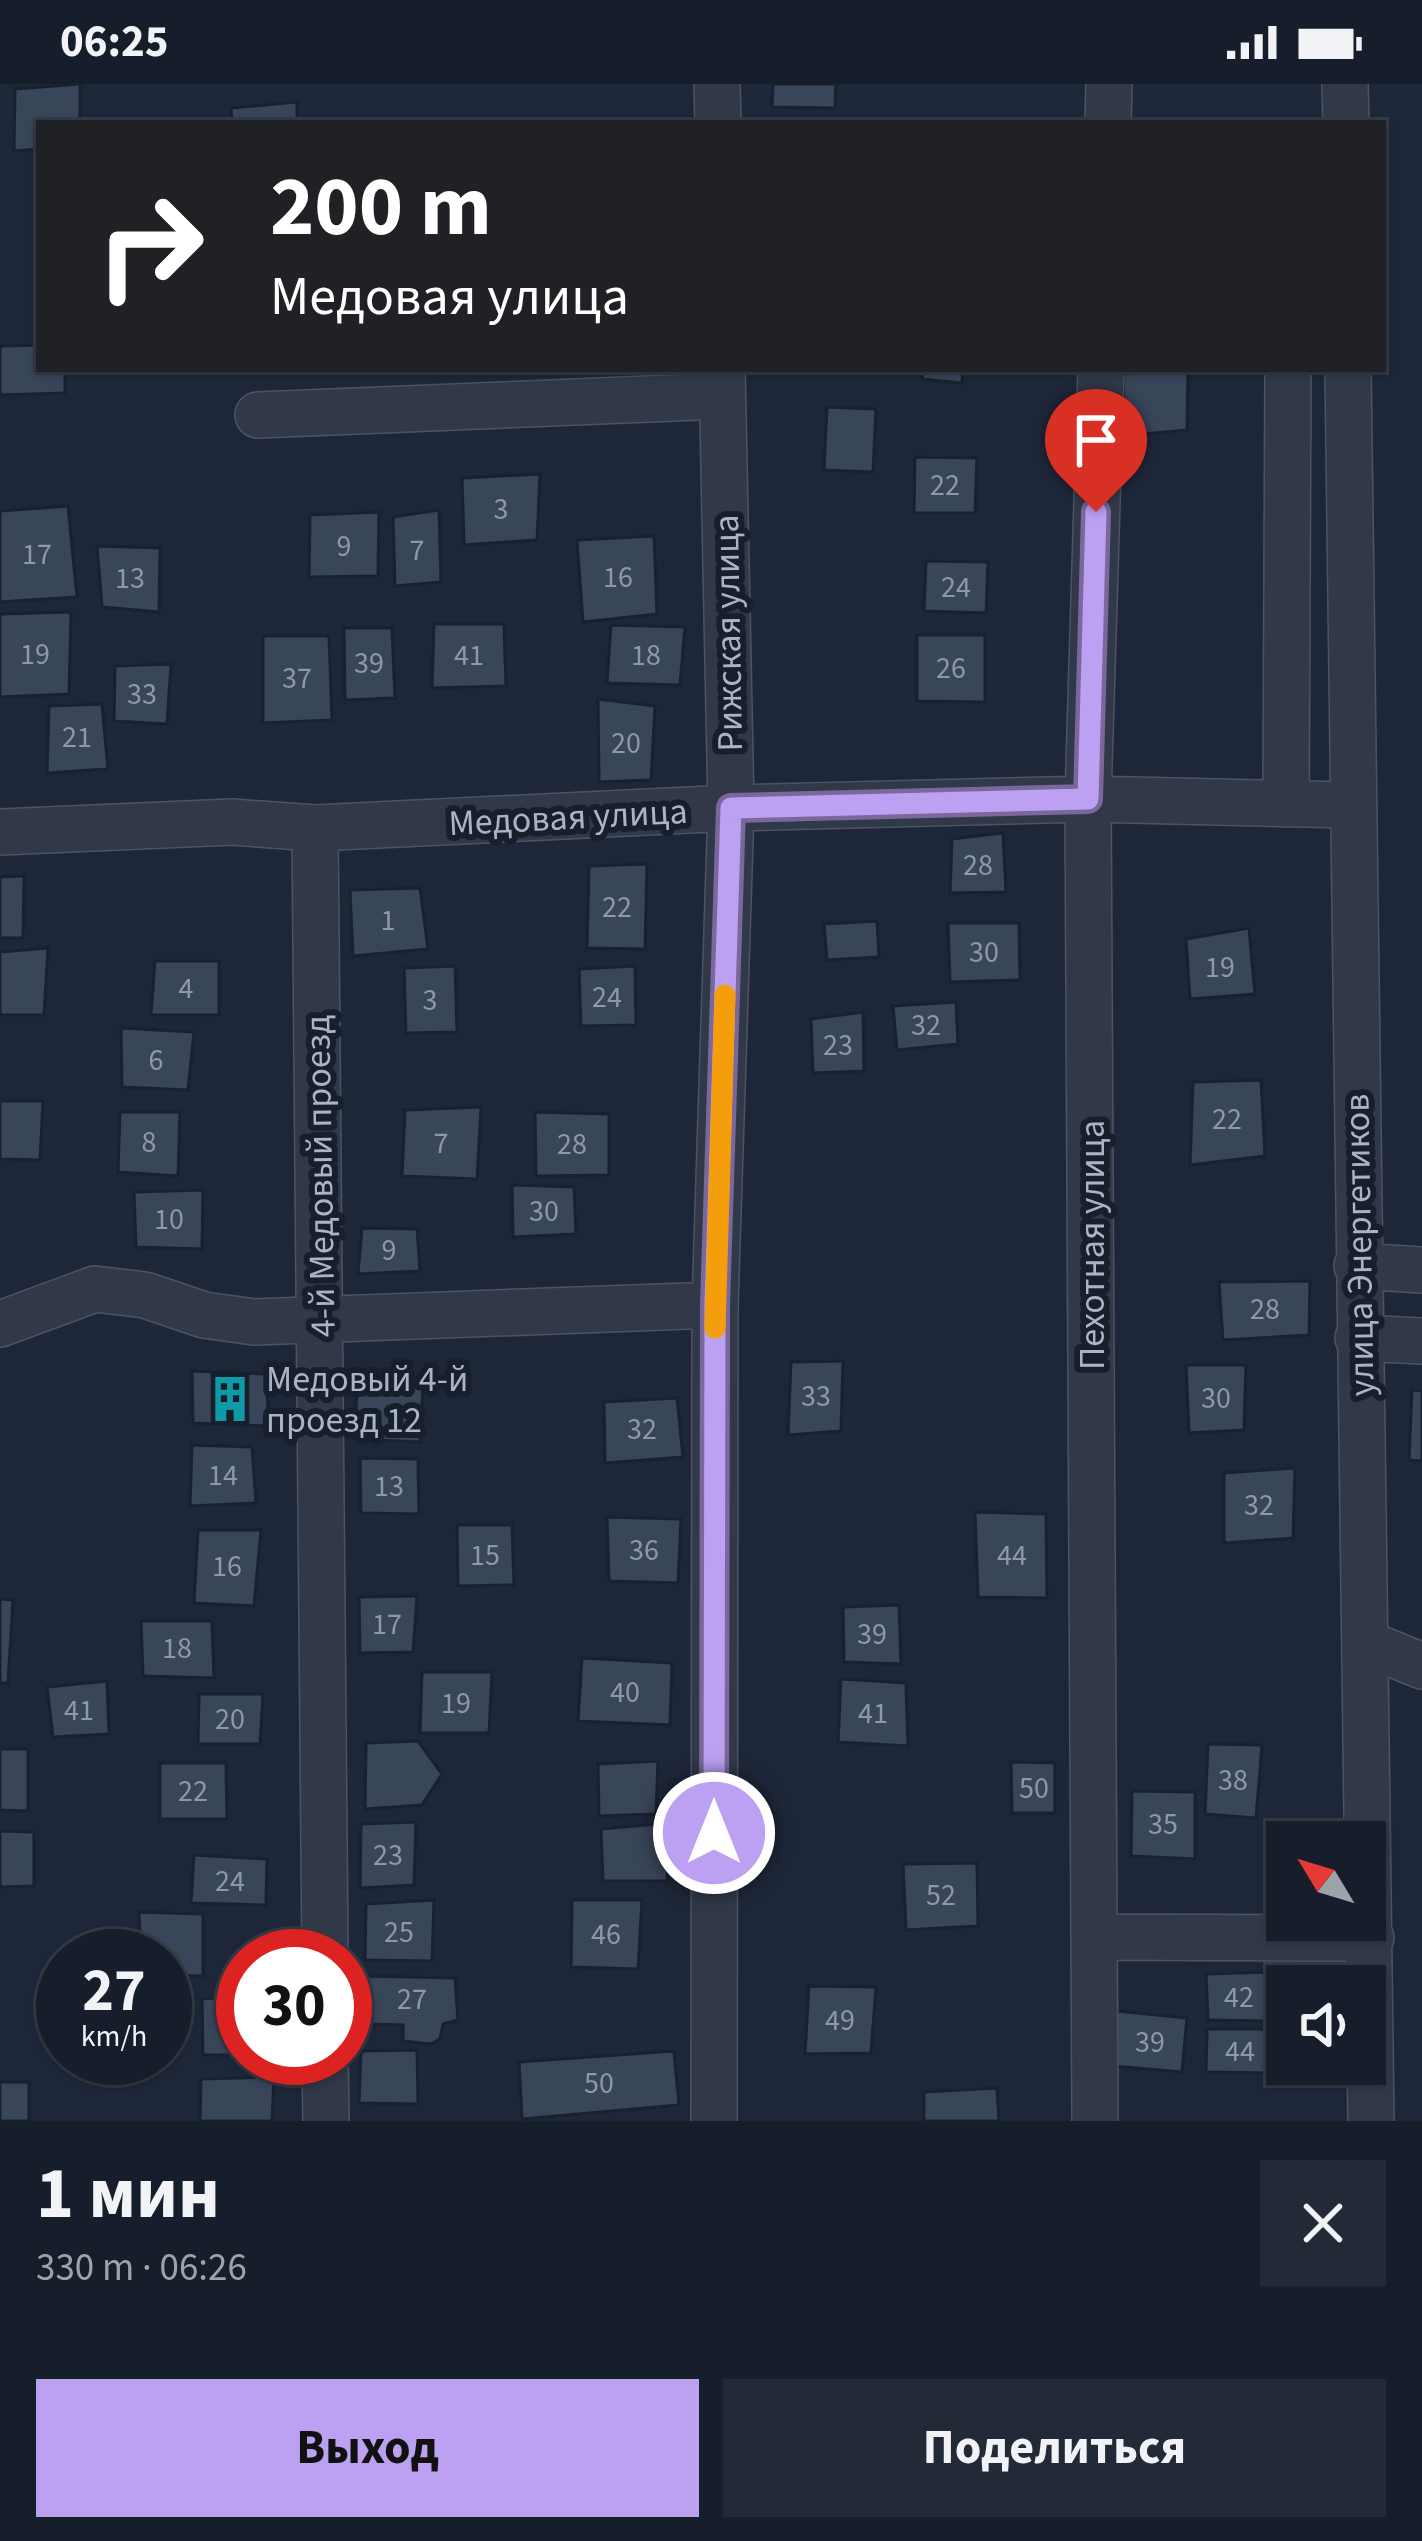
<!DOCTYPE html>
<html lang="ru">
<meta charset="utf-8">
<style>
:root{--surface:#161d2b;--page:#232a37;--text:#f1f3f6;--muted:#9ea2a9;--line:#353b47;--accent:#bca0f2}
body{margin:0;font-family:"Source Sans 3",sans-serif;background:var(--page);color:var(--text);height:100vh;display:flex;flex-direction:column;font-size:45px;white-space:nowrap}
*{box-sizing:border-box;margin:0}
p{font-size:39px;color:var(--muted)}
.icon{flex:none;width:66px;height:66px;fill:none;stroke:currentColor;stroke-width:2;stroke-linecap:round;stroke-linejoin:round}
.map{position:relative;height:2037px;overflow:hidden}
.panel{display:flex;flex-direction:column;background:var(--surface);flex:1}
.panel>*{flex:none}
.guide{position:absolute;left:36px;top:36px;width:1350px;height:252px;border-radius:0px;box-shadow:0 3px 9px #0004,0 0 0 3px var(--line);background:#202124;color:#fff;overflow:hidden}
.needle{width:78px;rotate:308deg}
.tools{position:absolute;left:1266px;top:1737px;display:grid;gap:24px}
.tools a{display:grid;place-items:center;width:120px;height:120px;border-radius:0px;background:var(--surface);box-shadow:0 3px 9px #0004,0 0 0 3px var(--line);font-size:60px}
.speed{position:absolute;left:36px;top:1845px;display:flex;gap:24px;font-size:60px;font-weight:700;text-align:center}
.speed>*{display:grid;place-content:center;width:156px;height:156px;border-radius:50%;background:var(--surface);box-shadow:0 3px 9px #0004,0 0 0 3px var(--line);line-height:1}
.speed small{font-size:30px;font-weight:400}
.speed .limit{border:18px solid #d22;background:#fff;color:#111}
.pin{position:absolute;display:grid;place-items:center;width:102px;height:102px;color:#fff;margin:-123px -51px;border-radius:50% 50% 50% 0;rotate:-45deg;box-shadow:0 0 12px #0007}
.pin .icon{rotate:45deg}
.me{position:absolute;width:132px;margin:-66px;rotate:0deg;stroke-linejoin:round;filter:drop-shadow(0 0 9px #0008)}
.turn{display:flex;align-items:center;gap:42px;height:252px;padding:0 36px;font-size:54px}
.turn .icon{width:156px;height:156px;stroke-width:2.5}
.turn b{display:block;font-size:84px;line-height:102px}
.round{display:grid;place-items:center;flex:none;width:126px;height:126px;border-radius:0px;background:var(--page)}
.overview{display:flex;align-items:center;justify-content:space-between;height:204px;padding:0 36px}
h1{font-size:72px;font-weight:700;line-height:90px}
.cta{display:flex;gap:24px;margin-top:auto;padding:24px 36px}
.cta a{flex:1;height:138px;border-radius:0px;background:var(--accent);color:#111;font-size:48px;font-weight:700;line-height:138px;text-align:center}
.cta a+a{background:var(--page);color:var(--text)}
.status{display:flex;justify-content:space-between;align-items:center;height:84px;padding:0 60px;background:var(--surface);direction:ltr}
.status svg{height:33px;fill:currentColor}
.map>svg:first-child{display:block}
.building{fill:#394559;stroke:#19212f;stroke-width:3}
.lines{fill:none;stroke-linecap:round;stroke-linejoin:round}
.minor-casing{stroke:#4c5464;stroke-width:48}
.minor{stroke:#313949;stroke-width:45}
.route-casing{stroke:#7a689d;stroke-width:30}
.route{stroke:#bca0f2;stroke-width:21}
.slow{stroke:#f59e0b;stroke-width:21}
.labels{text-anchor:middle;stroke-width:12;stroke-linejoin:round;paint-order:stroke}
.number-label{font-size:30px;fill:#8e98ab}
.street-label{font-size:36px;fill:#abb4c6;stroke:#171f2d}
.poi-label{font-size:36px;fill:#abb4c6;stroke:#171f2d;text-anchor:start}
</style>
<div class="status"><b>06:25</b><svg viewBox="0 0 49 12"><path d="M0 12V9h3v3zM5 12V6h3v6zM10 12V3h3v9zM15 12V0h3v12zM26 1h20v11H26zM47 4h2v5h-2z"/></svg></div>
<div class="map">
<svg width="1422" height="2037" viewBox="0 0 1422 2037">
<rect width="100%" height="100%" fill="#1e2739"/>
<path class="building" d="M80,0V39H39V65L14,67L15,5Z
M773,0H836L835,24L772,23Z
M297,18V39H232L231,24Z
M39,261V285H65V309L0,311V262Z
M923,285H963L962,299L922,295Z
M1188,285L1187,346L1122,352L1124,290Z
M827,323L876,325L873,388L824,386Z
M915,373L977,374L975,429H914Z
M540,390L537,456L464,461L462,394Z
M68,422L77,513L0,518V427Z
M439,426L441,498L395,502L393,433Z
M379,428L378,492L309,493L310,431Z
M654,452L657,530L583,538L577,456Z
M97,462L160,464L159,528L102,523Z
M926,477L988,478L986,529L924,527Z
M71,528L69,610L0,613V530Z
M434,540H504L506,602L432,604Z
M611,541L685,543L680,601L607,599Z
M344,544H392L395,614L345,616Z
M917,551H985V618L917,617Z
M263,552H329L332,636L263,639Z
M171,580L167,640L114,637L115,582Z
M598,615L655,622L651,696L599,698Z
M102,620L108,685L47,689L49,622Z
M1003,749L1006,808L950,809L952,755Z
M647,780L645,865L587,864L589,782Z
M24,792L23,854H0V793Z
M420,804L428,865L353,872L350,806Z
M877,837L879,873L827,876L824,840Z
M948,839H1019L1020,896L950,898Z
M1249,844L1255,910L1190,915L1186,855Z
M48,864L44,931H0V868Z
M155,877H219V931H151Z
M455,882L457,948L406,949L404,884Z
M635,882L636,941L581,942L579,885Z
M956,918L958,960L897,966L893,922Z
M863,928L864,987L813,989L811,935Z
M121,944L194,948L188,1006L122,1003Z
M1261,996L1265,1072L1190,1081L1193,998Z
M0,1017H43L40,1076L0,1075Z
M481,1023L477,1095L402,1092L405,1026Z
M120,1028H180L178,1092L118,1088Z
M535,1028L609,1030V1091L536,1092Z
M512,1101L574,1103L576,1150L513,1153Z
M203,1106L202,1165L136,1163L134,1108Z
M362,1144L417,1145L420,1187L358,1190Z
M1310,1197L1309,1251L1223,1256L1219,1198Z
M843,1277L841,1347L788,1351L791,1278Z
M1186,1281H1246L1244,1346L1189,1349Z
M192,1287L266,1290L269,1342L193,1339Z
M357,1300L423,1301L420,1358L355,1355Z
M1412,1306L1422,1307V1377L1409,1376Z
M677,1314L683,1373L605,1379L604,1318Z
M192,1361L252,1363L256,1419L190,1422Z
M360,1374L418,1375L419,1430L361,1429Z
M1295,1384L1293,1454L1224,1459V1389Z
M975,1428L1046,1430L1047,1514L978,1513Z
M607,1433L681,1435L678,1499L609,1497Z
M457,1441H512L514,1501L458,1502Z
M198,1446H261L254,1522L194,1519Z
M417,1512L413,1568L360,1569L359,1513Z
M0,1515L13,1516L8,1599H0Z
M899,1521L901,1580L844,1578L843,1523Z
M141,1537H212L214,1594L143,1592Z
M582,1574L672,1579L670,1641L578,1637Z
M422,1588H492L489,1649H420Z
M841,1595L906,1599L908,1662L838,1658Z
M107,1597L109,1650L53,1653L47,1603Z
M199,1610H263L260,1660H198Z
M418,1657L442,1690L422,1721L365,1725L366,1659Z
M1208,1660L1262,1661L1256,1734L1205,1730Z
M0,1665H28V1727L0,1726Z
M658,1677L656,1730L599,1732L598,1680Z
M1011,1678L1055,1679V1729H1012Z
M160,1679H226L227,1735H160Z
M1132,1707L1195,1708V1775L1131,1772Z
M416,1738L414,1801L360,1804L361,1740Z
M670,1739L667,1797H603L601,1745Z
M0,1747L34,1748V1802L0,1803Z
M194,1771L267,1775L266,1821L191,1819Z
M977,1779L978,1842L906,1846L903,1780Z
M434,1816L432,1877L365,1876L366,1820Z
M572,1816H642L638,1885L571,1883Z
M139,1828L203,1830V1892L165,1891V1872H141Z
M1272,1888L1270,1937L1208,1936L1206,1890Z
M366,1892L455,1894L458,1936L443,1940L440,1955L431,1960L403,1957V1941L369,1940Z
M809,1902L876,1903L871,1969L805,1970Z
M243,1912V1971H203L202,1915Z
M1117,1927L1187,1934L1182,1988L1113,1982Z
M1207,1945H1274V1989L1206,1988Z
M417,1966L418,2020L359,2019L361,1967Z
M674,1967L679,2021L522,2035L519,1978Z
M274,1993L272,2037H200L201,1995Z
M0,1998H29V2037H0Z
M997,2004L999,2037H924V2008Z"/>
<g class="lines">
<defs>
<path id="minor" d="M717,0L718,39
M1345,0L1346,39
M1108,39L1109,0
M1348,285L1371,2037
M258,331L722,312
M1286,720L1288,285
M315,744L325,1872
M0,748L232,738L315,744L731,724L1088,715L1351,721
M1357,1182L1422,1186
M0,1240L95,1205L145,1211L204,1231L254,1238L715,1221
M1358,1254L1422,1257
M1368,1560L1422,1582
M1096,1853L1371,1854
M325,1974L326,2037
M714,2037L715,1221L731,724L722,285
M1095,2037L1088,715L1101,285"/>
</defs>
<use href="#minor" class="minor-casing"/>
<use href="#minor" class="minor"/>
</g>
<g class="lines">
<defs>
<path id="route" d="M714,1749L715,1221L731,724L1088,715L1096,428"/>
</defs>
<use href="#route" class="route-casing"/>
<use href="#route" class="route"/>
<path class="slow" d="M715,1244L725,911"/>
</g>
<defs>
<symbol id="building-bare" viewBox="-9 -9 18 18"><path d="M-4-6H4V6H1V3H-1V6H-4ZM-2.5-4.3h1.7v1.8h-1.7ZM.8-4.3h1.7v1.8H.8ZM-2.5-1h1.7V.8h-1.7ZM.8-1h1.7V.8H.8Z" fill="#0f9aa8" stroke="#171f2d" stroke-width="2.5" paint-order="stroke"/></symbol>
</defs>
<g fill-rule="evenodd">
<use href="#building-bare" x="197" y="1282" width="66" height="66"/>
</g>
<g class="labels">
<g class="number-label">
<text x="945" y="411">22</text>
<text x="501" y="435">3</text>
<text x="344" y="472">9</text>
<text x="417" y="476">7</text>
<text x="37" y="480">17</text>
<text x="618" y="503">16</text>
<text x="130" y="504">13</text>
<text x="956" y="513">24</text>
<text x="35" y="580">19</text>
<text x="469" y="581">41</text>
<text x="646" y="581">18</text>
<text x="369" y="589">39</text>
<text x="951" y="594">26</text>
<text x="297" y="604">37</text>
<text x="142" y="620">33</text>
<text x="77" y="663">21</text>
<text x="626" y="669">20</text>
<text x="978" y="791">28</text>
<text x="617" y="833">22</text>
<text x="388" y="846">1</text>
<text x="984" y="878">30</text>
<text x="1220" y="893">19</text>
<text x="186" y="914">4</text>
<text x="607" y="923">24</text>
<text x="430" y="926">3</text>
<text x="926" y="951">32</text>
<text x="838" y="971">23</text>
<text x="156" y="986">6</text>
<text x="1227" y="1045">22</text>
<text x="149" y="1068">8</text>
<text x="441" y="1069">7</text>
<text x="572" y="1070">28</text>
<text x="544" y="1137">30</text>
<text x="169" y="1145">10</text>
<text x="389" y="1176">9</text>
<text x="1265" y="1235">28</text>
<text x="816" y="1322">33</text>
<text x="1216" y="1324">30</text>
<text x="642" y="1355">32</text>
<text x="223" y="1401">14</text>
<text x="389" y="1412">13</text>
<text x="1259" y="1431">32</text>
<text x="644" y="1476">36</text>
<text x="485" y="1481">15</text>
<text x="1012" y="1481">44</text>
<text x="227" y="1492">16</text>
<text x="387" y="1550">17</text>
<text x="872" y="1560">39</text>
<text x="177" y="1574">18</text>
<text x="625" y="1618">40</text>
<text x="456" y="1629">19</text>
<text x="79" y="1636">41</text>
<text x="873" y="1639">41</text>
<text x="230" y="1645">20</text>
<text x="1233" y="1706">38</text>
<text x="1034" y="1714">50</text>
<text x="193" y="1717">22</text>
<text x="1163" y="1750">35</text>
<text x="388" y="1781">23</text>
<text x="230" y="1807">24</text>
<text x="941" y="1821">52</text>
<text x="399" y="1858">25</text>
<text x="606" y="1860">46</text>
<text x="1239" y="1923">42</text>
<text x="412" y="1925">27</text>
<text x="840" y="1946">49</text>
<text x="1150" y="1968">39</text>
<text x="1240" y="1977">44</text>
<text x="599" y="2009">50</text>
</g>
<g class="street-label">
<text transform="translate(727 549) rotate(-91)" y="13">Рижская улица</text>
<text transform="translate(568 732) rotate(-3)" y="13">Медовая улица</text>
<text transform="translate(319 1092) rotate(-91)" y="13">4-й Медовый проезд</text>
<text transform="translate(1091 1161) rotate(-90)" y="13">Пехотная улица</text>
<text transform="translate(1358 1161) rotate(-91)" y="13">улица Энергетиков</text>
</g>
<g class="poi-label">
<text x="266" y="1307">Медовый 4-й<tspan x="266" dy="41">проезд 12</tspan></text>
</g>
</g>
</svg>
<div class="tools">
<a><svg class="needle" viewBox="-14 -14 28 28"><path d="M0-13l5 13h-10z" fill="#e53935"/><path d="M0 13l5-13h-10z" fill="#9ea2a9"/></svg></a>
<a><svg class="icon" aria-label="sound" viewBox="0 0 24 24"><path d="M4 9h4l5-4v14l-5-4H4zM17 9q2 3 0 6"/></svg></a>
</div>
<div class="speed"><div>27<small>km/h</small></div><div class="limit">30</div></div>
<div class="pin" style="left:1096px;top:428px;background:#d93025"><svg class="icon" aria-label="arrive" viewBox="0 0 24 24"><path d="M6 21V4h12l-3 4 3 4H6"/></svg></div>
<svg class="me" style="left:714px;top:1749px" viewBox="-20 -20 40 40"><circle r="17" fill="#bca0f2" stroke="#fff" stroke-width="3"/><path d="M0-11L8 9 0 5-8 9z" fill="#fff"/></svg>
<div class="guide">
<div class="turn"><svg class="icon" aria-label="right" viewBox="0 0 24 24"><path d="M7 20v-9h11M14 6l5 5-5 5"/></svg><div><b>200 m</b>Медовая улица</div></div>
</div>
</div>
<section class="panel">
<div class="overview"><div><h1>1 мин</h1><p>330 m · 06:26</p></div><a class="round"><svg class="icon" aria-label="close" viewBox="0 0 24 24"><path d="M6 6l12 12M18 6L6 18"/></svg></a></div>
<div class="cta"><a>Выход</a><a>Поделиться</a></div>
</section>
